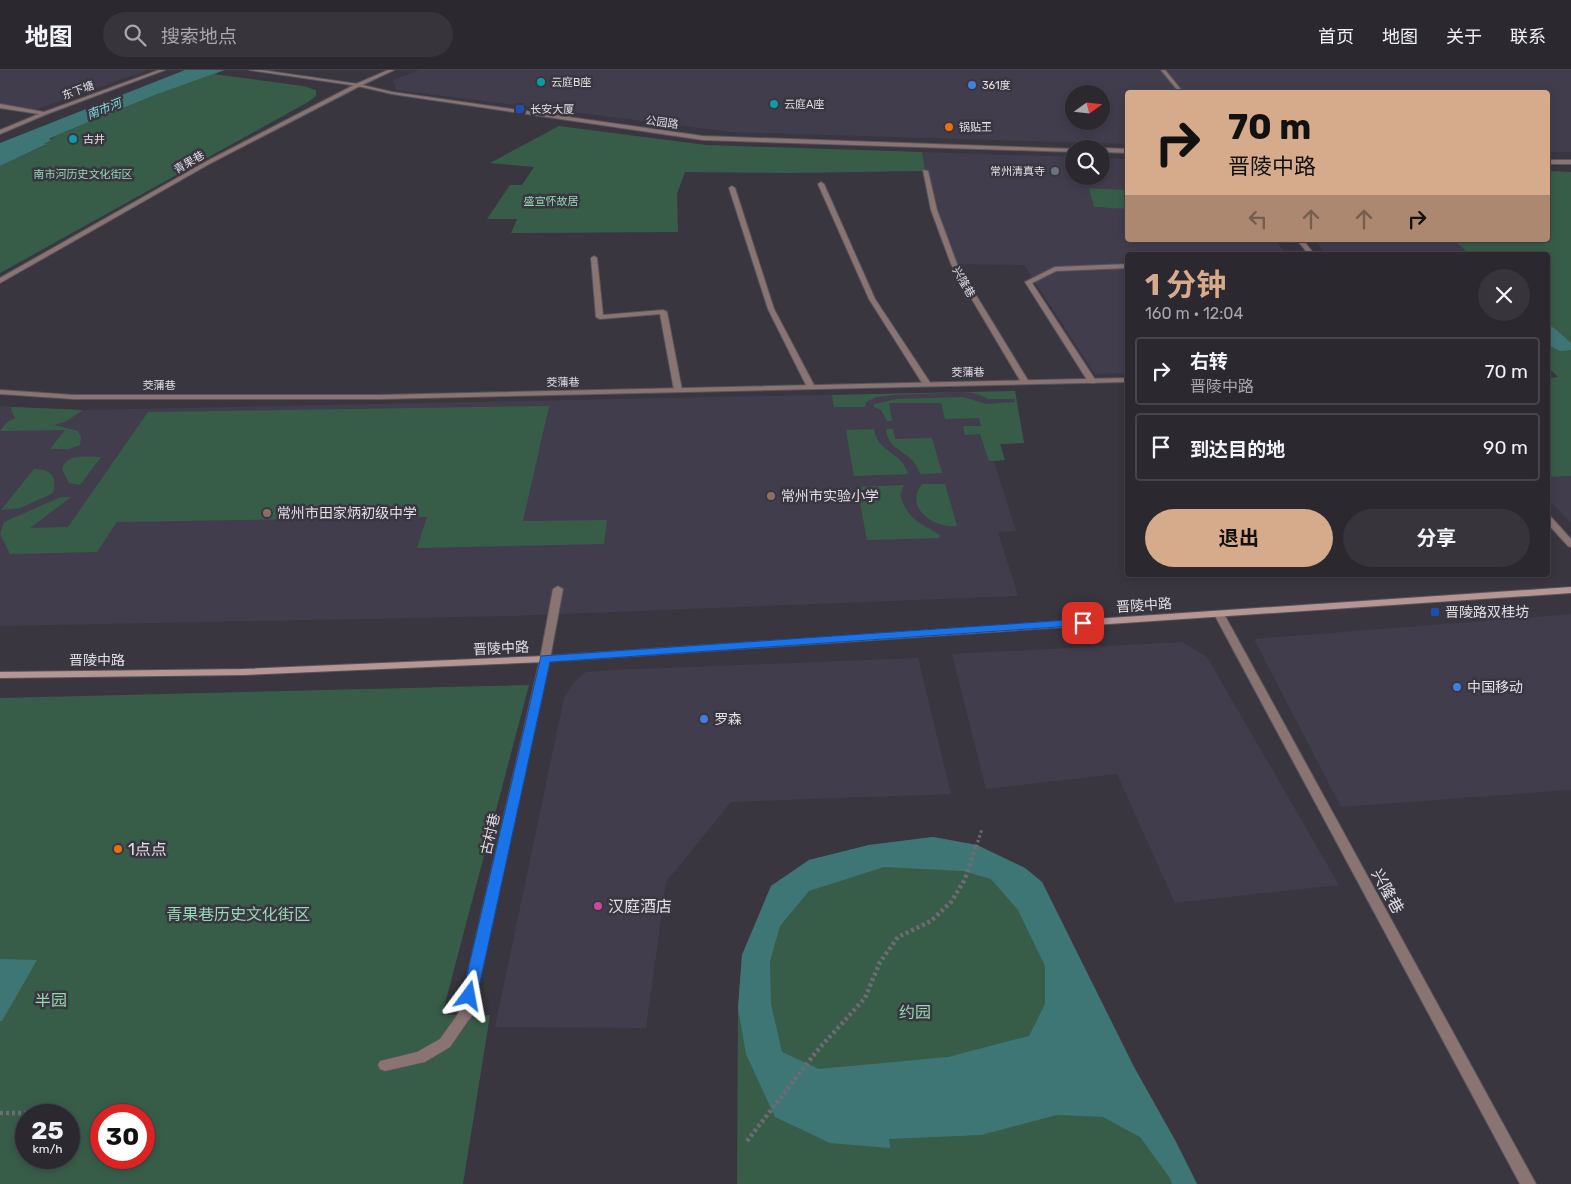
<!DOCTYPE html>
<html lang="zh">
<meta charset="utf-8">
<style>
:root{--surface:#2b2830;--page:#37343c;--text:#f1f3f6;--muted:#a6a6ab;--line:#47444c;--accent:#d6ab8b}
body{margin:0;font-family:Rubik,"Noto Sans SC",sans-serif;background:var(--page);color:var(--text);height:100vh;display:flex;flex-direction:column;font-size:19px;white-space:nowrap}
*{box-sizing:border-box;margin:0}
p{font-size:16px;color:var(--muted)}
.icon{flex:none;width:28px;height:28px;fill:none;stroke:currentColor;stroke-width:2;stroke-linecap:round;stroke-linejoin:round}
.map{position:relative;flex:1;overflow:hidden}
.side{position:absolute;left:1125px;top:182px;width:425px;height:325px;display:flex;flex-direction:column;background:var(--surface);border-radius:5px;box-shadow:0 2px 8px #0003,0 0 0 1px var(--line)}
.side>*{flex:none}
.guide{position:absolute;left:1125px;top:20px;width:425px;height:152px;border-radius:5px;box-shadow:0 2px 8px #0003,0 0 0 1px var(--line);background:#d6ab8b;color:#111;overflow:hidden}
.needle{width:32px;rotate:75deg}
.fabs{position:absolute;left:1065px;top:15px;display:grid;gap:10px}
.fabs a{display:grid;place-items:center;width:45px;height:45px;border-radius:50%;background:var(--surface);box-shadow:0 2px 8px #0003,0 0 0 1px var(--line);font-size:25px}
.speed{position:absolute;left:15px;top:1034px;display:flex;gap:10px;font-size:25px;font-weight:700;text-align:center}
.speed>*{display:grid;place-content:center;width:65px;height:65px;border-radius:50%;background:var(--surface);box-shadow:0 2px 8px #0003,0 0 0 1px var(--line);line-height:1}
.speed small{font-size:12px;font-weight:400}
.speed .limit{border:8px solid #d22;background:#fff;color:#111}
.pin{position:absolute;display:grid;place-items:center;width:42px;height:42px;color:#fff;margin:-21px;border-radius:10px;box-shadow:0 2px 8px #0006}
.me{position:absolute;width:55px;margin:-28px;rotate:13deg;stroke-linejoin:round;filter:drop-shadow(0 0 4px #0008)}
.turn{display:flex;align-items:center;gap:18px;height:105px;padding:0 20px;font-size:22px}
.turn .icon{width:65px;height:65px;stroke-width:2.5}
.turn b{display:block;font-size:35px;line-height:42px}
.lanes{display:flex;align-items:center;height:48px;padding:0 20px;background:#0003;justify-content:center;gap:25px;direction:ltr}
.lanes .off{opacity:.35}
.round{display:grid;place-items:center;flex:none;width:52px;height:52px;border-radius:26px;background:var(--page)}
.overview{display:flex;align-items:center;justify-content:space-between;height:85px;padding:0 20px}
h1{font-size:30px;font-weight:700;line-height:38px;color:var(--accent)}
.button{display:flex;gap:10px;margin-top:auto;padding:10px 20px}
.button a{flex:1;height:58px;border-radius:30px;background:var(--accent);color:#111;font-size:20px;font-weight:700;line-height:58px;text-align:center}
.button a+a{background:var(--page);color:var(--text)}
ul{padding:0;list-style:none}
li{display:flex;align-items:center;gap:15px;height:68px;margin:0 10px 8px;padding:0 10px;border:2px solid var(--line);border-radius:5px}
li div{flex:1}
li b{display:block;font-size:19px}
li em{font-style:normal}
header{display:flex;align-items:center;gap:30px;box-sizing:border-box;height:70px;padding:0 25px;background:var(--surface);border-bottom:1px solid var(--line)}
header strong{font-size:24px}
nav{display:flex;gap:28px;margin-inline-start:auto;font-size:18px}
.search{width:350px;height:45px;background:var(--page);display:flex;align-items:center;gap:12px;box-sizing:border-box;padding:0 18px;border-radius:28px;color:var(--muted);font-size:19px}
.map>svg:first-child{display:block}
.built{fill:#423d4d;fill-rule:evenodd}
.green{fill:#375d49;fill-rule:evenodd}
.water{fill:#3e7676;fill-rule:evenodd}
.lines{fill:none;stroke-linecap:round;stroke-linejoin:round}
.service-casing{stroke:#57545e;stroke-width:2}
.minor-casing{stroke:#57545e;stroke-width:2}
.tertiary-casing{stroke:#57545e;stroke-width:2}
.secondary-casing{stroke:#57545e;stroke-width:2}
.path-far1{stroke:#6e6b74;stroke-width:3;stroke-dasharray:2.5 2.5;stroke-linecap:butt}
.path{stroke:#6e6b74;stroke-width:4.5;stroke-dasharray:3 3;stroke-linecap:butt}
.service{fill:#897472;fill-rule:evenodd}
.minor{fill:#897472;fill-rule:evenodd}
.tertiary{fill:#897472;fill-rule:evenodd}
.secondary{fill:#b79593;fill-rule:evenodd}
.route{fill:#1a73e8;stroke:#114b97}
.culture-dot{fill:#0f9aa8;stroke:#393640;stroke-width:2}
.shop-dot{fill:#3f7fe0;stroke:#393640;stroke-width:2}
.transit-dot{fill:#1a4fb4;stroke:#393640;stroke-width:2}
.food-dot{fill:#e8710a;stroke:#393640;stroke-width:2}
.worship-dot{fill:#6b7280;stroke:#393640;stroke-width:2}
.education-dot{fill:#8d6e63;stroke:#393640;stroke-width:2}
.hotel-dot{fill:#d1479c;stroke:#393640;stroke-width:2}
.labels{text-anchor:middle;stroke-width:5;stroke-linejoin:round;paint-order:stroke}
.far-poi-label{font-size:11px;fill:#e0dde4;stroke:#393640;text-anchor:start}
.far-street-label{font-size:11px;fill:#e0dde4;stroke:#393640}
.far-park-label{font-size:11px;fill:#93d9b3;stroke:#393640}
.far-water-label{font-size:12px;font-style:italic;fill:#81dede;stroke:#393640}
.poi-label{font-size:14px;fill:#e0dde4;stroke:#393640;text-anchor:start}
.street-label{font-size:14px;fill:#e0dde4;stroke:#393640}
.near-poi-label{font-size:16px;fill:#e0dde4;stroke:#393640;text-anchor:start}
.near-street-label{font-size:16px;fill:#e0dde4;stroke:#393640}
.near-park-label{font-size:16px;fill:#93d9b3;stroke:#393640}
</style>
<header>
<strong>地图</strong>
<div class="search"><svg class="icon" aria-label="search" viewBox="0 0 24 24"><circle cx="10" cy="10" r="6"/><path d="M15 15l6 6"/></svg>搜索地点</div>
<nav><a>首页</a><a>地图</a><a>关于</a><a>联系</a></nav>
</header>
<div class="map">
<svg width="1571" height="1114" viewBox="0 0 1571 1114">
<rect width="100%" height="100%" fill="#393640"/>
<path class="built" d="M0,0H148L32,41L0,36Z
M419,0H1571V82H1548V22H1128L1127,74L731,62L396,20L393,10ZM1074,24H1101V51H1074Z
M922,82L1074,87V106H1101V88L1127,89V120L1089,118L1094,137L1127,139L1128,170H1275L1287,185H1128L1127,303L1095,304L1024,195L954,194L925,101Z
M1314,170H1454L1470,185H1327Z
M1015,321L1024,373L1000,374L1005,390L994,391L1016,461L998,462L1018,526L512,546L0,556V336L83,340Z
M1571,406V453L1548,429V407Z
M1571,544V720L1341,737L1254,569Z
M1182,572L1207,587L1339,815L1175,833L1117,704L986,719L952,584Z
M918,588L951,724L731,732L666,812L646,958L495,957L564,628L573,613L586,602L614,600Z"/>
<path class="green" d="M214,4L303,16L316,20V26L308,32L0,203V96L46,75L44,74L57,65L155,25Z
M559,56L706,75L922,82L925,101L789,103L685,102L677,124L678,162L511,163L517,149H487L510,115H522L534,97L490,93Z
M1548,101L1571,102V406L1548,407V308L1558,307L1548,297V185H1470L1454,170H1548Z
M1089,118L1127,120V139L1094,137Z
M1015,321L1024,373L1000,374L1005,390L989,391L980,364L965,365L963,356H981L979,348L945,349L941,333H889L892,351H887L881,340L874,337V334L897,329L963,327L986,334L1015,332L1014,329H988L980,325L968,322L894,325L876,327L866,332L865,337H834L832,325Z
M549,336L523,451L607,450L604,474L417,478L427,447L117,452L97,482L10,484L0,464L4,452L61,427H71L30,458L68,457L148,342Z
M12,337L83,340L65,352L54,355L78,361L81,367L80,375L69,379H50L65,360L0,361L7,352L15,348L11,340Z
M874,359C876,382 902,381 908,404L854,406L846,360Z
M886,359H893L895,369L932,368L942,403L920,404C913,379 888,384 886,359Z
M101,387L80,415L69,413L62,399C67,383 86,387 101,387Z
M34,399C50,399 58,406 53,423L20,438L1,440Z
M922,414H945L957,456C935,459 903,438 922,414Z
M904,415L900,425C908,450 919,452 940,465L939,468L867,470L857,417Z
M529,615L442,945H490L463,1114H0V628ZM26,1045H69V1088H26ZM101,1045H144V1088H101Z
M933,767L977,775L1025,798L1042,812L1134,997L1176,1072L1197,1114H737L738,938L742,885L771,816L809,790L869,775Z"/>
<path class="water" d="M185,0H225L155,25L57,65L49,69L51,70L44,74H47L0,96V73Z
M1548,255L1554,258L1571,273V280L1560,281L1548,275Z
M933,767L977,775L1025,798L1042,812L1134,997L1176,1072L1197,1114H1172L1170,1108L1140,1067L1103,1047L1057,1045L981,1065L889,1069L890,1078L830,1073L775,1047L746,984L738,938L742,885L771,816L809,790L869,775ZM884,797L963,801L991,809L1018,840L1045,896V934L1029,966L948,987L819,999L782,982L771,934L770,891L780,856L809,821Z
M0,889L37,890L2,951H0Z"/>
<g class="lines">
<defs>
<path id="service" d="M159,0H165L47,44L0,64V60L39,44L0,38V34L44,42Z
M1161,0H1165L1183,22H1179Z
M923,100L928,101L937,140L957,194L1029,312L1028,314H1025L1021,312L951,194L931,140Z
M821,112L824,114L875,229L931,314L930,316H924L869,229L818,114Z
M732,116L735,118L774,239L815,317L814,319H811L807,317L768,239L729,118Z
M594,186L597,188L603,245L663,240L667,242L682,320L681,322H675L674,320L660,244L600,249L596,247L591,188Z
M1128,194V198L1056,201L1032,213L1096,311L1095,313H1089L1025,212L1055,197Z
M558,516L563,519L550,589L545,592L540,589L553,519Z
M465,939L470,941L472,945L450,977L425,992L385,1001L380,999L378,995L380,991L417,982L440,969L460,941Z"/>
<path id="minor" d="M388,0H394L360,16L211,93L0,213V208L207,91L356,14Z
M1297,170H1303L1315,185H1309Z
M1128,308V312L380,329H74L0,324V320L74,325H380Z
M1548,446L1551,447L1571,469V477L1568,476L1548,454Z
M1219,541L1224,544L1536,1114H1520L1214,544Z
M545,586L550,589L472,945L470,949L465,951L460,949L458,945L540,589Z"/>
<path id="tertiary" d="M249,0H261L358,14L392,22L703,66L1076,79H1074V82L703,70L392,24L358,16Z
M1101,78L1128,79V83L1101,82V79H1099Z
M1548,90H1571V94H1548Z"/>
<path id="secondary" d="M1571,517V523L545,592L244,605L0,608V602L244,599L545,586Z"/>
</defs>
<use href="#service" class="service-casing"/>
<use href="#minor" class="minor-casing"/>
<use href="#tertiary" class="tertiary-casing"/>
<use href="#secondary" class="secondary-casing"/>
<path class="path-far1" d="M976,777L982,759"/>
<path class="path" d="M0,1043H56
M747,1071L816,982L865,928L880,892L898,867L931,851L951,832L965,809L976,776"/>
<use href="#service" class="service"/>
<use href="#minor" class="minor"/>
<use href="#tertiary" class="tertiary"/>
<use href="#secondary" class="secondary"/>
</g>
<path class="route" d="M1083,549L1089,553L1087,555L550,592L477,926L475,930L469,932L464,930L462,926L541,586Z"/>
<g class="culture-dot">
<circle cx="541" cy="12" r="5"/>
<circle cx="774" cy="34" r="5"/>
<circle cx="73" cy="69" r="5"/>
</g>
<g class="shop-dot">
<circle cx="972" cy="15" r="5"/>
<circle cx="1457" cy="617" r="5"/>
<circle cx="704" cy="649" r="5"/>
</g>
<g class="transit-dot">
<rect x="515" y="34" width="10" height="10" rx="2.5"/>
<rect x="1430" y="537" width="10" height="10" rx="2.5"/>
</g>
<g class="food-dot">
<circle cx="949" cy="57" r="5"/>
<circle cx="118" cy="779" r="5"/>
</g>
<circle class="worship-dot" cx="1055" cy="101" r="5"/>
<g class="education-dot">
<circle cx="771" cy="426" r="5"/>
<circle cx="267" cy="443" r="5"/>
</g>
<circle class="hotel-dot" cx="598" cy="836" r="5"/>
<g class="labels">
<g class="far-poi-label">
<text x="551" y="16">云庭B座</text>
<text x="982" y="19">361度</text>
<text x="784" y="38">云庭A座</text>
<text x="530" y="43">长安大厦</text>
<text x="959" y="61">锅贴王</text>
<text x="83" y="73">古井</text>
<text x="1045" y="105" text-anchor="end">常州清真寺</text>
</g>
<g class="far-street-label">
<text transform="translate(78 20) rotate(-20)" y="4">东下塘</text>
<text transform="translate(662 52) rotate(8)" y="4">公园路</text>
<text transform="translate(189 92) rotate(-30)" y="4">青果巷</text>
<text transform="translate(964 212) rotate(60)" y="4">兴隆巷</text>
<text transform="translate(968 302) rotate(-1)" y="4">茭蒲巷</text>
<text transform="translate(563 312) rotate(-1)" y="4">茭蒲巷</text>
<text x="159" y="319">茭蒲巷</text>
</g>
<g class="far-park-label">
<text x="83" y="108">南市河历史文化街区</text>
<text x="551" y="135">盛宣怀故居</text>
</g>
<g class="far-water-label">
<text transform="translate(104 39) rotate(-21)" y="4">南市河</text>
</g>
<g class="poi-label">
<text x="781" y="431">常州市实验小学</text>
<text x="277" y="448">常州市田家炳初级中学</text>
<text x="1445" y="547">晋陵路双桂坊</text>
<text x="1467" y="622">中国移动</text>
<text x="714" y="654">罗森</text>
</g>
<g class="street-label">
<text transform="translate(1144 535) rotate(-4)" y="5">晋陵中路</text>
<text transform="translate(501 578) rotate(-3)" y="5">晋陵中路</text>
<text x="97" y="595">晋陵中路</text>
<text transform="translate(490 764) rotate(-77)" y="5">古村巷</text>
</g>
<g class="near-poi-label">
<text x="128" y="785">1点点</text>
<text x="608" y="842">汉庭酒店</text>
</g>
<g class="near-street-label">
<text transform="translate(1388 821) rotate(61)" y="6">兴隆巷</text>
</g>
<g class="near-park-label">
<text x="238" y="850">青果巷历史文化街区</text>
<text x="51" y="936">半园</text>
<text x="915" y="948">约园</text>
</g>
</g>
</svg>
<div class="fabs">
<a><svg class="needle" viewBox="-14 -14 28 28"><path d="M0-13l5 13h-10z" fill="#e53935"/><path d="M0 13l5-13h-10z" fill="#a6a6ab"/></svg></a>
<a><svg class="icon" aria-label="search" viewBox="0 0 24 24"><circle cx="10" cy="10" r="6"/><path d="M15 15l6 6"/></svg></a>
</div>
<div class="speed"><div>25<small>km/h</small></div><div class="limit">30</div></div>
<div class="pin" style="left:1083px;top:553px;background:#d93025"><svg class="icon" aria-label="arrive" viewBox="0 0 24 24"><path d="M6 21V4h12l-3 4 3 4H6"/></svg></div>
<svg class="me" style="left:469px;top:926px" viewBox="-20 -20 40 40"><path d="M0-17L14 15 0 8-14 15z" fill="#1a73e8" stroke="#fff" stroke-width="4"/></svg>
<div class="guide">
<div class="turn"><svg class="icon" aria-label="right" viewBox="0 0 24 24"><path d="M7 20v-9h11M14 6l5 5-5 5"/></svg><div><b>70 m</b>晋陵中路</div></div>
<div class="lanes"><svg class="icon off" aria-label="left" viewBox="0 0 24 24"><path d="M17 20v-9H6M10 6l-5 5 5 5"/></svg><svg class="icon off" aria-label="ahead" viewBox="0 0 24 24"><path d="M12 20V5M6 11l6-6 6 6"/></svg><svg class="icon off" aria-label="ahead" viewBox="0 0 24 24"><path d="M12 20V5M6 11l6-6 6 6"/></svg><svg class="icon" aria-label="right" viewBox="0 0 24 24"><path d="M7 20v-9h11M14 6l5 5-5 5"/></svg></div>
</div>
<section class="side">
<div class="overview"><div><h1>1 分钟</h1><p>160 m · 12:04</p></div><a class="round"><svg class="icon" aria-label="close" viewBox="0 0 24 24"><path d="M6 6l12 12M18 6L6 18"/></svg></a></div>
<ul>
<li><svg class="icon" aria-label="right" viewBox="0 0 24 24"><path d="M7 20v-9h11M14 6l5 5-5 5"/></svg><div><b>右转</b><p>晋陵中路</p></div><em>70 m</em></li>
<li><svg class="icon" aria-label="arrive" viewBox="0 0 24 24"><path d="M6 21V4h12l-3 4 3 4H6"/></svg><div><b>到达目的地</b></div><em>90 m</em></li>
</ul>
<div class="button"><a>退出</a><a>分享</a></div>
</section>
</div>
